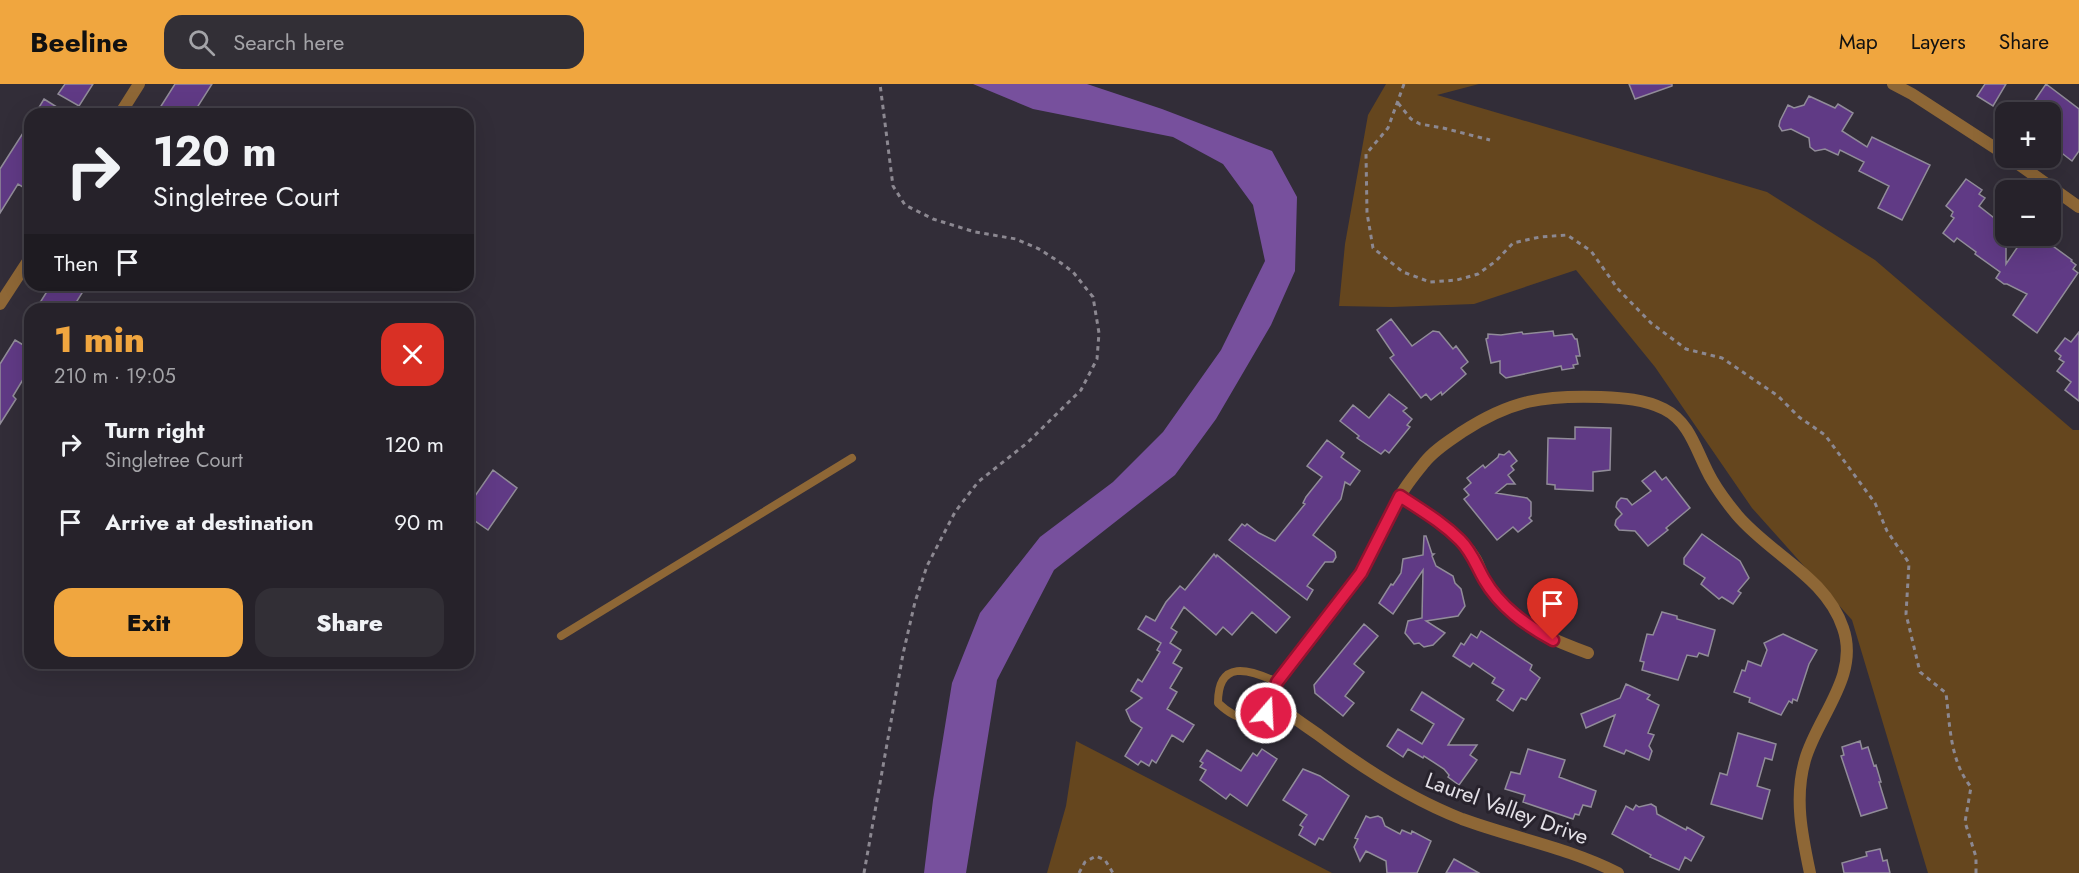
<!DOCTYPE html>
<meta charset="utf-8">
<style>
:root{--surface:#26222a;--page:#322f36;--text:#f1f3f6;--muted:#a4a4a8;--line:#423f47;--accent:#f0a63f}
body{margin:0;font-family:Jost,sans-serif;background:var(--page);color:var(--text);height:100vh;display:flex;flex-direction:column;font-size:22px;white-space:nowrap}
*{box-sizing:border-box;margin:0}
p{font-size:20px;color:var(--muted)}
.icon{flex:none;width:33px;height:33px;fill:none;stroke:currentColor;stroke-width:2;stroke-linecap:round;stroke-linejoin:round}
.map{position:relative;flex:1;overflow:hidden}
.panel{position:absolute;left:24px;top:219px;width:450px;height:366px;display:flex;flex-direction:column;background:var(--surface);border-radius:18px;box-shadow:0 6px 24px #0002,0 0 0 2px var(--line)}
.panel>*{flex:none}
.top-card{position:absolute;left:24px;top:24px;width:450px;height:183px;border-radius:18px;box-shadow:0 6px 24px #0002,0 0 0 2px var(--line);background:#26222a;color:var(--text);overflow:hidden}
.buttons{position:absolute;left:1995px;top:18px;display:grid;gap:12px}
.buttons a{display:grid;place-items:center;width:66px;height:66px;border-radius:12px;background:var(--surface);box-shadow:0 6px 24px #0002,0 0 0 2px var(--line);font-size:30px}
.pin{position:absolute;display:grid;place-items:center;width:51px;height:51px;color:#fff;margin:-62px -26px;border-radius:50% 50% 50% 0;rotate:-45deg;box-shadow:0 0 6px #0007}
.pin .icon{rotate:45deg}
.me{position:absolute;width:66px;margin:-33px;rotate:19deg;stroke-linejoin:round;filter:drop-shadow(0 0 4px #0008)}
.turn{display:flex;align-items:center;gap:21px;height:126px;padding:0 30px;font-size:27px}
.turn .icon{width:78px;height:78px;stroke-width:2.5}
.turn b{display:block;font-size:42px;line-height:51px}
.then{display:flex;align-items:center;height:57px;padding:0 30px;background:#0003;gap:12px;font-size:22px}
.round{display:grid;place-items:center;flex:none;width:63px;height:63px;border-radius:18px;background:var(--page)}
.summary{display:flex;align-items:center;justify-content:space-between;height:102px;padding:0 30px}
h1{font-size:36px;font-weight:800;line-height:45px;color:var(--accent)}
.primary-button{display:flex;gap:12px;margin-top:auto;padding:12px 30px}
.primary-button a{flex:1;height:69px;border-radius:18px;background:var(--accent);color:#111;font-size:24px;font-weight:800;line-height:69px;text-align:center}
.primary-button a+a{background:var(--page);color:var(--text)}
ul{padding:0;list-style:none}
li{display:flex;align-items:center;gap:18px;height:78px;padding:0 30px}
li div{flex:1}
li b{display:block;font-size:22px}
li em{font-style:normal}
header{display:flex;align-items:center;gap:36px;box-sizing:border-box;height:84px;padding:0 30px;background:var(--accent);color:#111}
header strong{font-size:28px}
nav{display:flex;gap:33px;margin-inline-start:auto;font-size:21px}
.search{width:420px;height:54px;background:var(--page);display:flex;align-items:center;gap:15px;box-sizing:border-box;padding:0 21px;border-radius:18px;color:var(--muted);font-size:22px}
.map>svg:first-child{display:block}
.green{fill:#65461e}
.water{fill:#77509d}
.building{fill:#603a85;stroke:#918c99;stroke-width:1.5}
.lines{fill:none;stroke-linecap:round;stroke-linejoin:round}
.path{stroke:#8c8891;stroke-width:3;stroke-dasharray:4.5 4.5;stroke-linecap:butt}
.service{stroke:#8e6736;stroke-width:8}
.minor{stroke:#8e6736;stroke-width:12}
.route-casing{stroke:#92132f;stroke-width:15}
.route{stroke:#e11d48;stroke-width:10}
.labels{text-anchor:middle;stroke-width:6;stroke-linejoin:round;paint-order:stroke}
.street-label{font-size:22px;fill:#e3e0e7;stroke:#28232d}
</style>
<header>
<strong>Beeline</strong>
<div class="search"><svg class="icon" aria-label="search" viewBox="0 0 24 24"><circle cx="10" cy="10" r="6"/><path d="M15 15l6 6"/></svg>Search here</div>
<nav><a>Map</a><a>Layers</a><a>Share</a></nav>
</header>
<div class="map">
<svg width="2079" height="789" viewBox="0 0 2079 789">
<rect width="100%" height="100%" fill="#322d38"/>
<path class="green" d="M1386,0H1479L1437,11L1767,108L1875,176L2073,346H2079V789H1928L1852,536L1752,424L1655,283L1576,186L1474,220L1392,223L1339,222L1345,160L1368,31Z
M1076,657L1332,789H1047L1066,722Z"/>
<path class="water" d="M973,0H1087L1162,25L1272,67L1297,113L1295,187L1271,241L1216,335L1175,391L1054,486L997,596L966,789H924L933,716L952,599L980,529L1040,453L1113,398L1163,348L1221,266L1265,177L1253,121L1223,80L1173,53L1033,25Z"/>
<path class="building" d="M65,0H93L79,22L58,10Z
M175,0H212L193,30H156Z
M1629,0H1672V2L1635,15Z
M1985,0H2006L1993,22L1977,12Z
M2046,0L2079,25V67L2072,77L2050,60V28H2027Z
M1809,12L1835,24L1838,20L1853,29L1842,47L1867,63L1872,53L1930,81L1902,136L1878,124L1889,102L1859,87L1864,78L1840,66L1838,71L1825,65L1815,67L1810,63L1809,54L1791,45L1782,47L1779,42L1780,37L1788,21L1794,24L1804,21Z
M44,15L68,30H35Z
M30,38V98L26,105L18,100L0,129V85Z
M1966,95L1982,106L1979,110L1985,114L1979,122L1998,137L2006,127V180L2023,155L2026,158L2031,152H2039L2072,176L2071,177L2076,181L2073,185L2078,189L2037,249L2013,231L2027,210L2007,200H2004L1996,194L2000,188L1975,170L1976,168L1957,154L1954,158L1943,149L1954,134L1951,132L1953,128L1946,122Z
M51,201H87L72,225H36Z
M1391,235L1412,262L1433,247L1439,248L1453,265L1456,262L1468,278L1461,284L1466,290L1442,311L1441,308L1431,316L1426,310L1421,314L1390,274L1394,271L1377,246Z
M1553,247L1554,252L1572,250L1575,255H1577L1580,272H1576L1578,280L1573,281L1574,284L1562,286L1561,282L1506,294L1500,289V277L1491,279L1486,255L1488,254V250L1501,251L1522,248L1523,250Z
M2079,248V317L2065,306L2071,298L2057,287L2064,278L2059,275L2061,272L2055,267L2065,254L2071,258Z
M15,256L30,265V284L13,312L16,315L0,340V280Z
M1389,310L1407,324L1403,327L1412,335L1407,341L1410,343L1389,369L1385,366L1381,370L1357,354L1359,352L1340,337L1353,321L1369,334Z
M1575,343L1611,344L1610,386L1593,388V407L1555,405V401L1547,400L1548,354L1575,355Z
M1327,356L1344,369L1341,373L1360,387L1350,401L1345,398L1341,415L1313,451L1335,468L1336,473L1333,478H1325L1307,502L1313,506L1307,516L1229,456L1242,440L1245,442L1247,440L1259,449L1275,457L1305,420L1303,419L1306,413L1322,393L1307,382Z
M1509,367L1517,377L1511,382L1514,386L1508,391L1515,400H1507L1496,409L1527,414L1531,418V432L1529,434L1532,437L1518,448L1513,443L1497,456L1464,415L1469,411L1464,405L1471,399L1467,394L1483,381L1485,384L1498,373L1499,370L1504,371Z
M493,386L517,404L488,446L468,432V422Z
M1655,387L1662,396L1666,393L1690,424L1666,444L1668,446L1648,462L1635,447L1619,446L1615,441L1616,436L1622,430L1616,423L1617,418L1621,414L1627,415L1632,421L1651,407L1642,397Z
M1702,450L1740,477L1749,494L1738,507L1741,509L1733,520L1722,513L1719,515L1701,500L1705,494L1684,480V474Z
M1424,452H1426L1432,470H1434L1432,472L1436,482L1453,492L1455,499L1461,505L1465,522L1458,532L1426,537L1445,549L1433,561L1424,563L1419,559L1414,560L1405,549L1408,537L1422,534L1423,486L1393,530L1379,519L1391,500L1393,501L1401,489L1403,475L1423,471Z
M1214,470L1216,473L1217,471L1290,533L1276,549L1252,528L1232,551L1223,543L1216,551L1184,523L1171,544L1177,548L1170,559L1181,566L1173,579L1182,584L1170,604L1177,608L1167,625L1194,641L1183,658L1172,651L1156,679L1152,676L1149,682L1141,677L1138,681L1125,672L1142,644L1131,637L1126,626L1142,614L1131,607L1138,595L1142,598L1160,568L1157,566L1161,559L1138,545L1146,532L1155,537L1166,518L1180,502L1185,506Z
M1662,528L1677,532V535L1715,546L1708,572L1699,569L1697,573L1687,571L1678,596L1642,586L1644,578L1640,577L1647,550L1653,551Z
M1364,540L1378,552L1354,580L1364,588L1345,612L1354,619L1343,632L1315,609L1314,601Z
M1481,547L1532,581L1530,586L1540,594L1526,616L1521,614L1513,627L1497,616L1504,606L1492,599L1495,594L1473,579L1470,583L1453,572L1461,559L1464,561L1471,550L1477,554Z
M1783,550L1817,566L1809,580L1797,617L1793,615L1792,619L1789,617L1781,631L1749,618L1750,614L1734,608L1742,586L1745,587L1748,577L1761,582L1767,566L1764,559Z
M1626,600L1650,611L1647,615L1659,621L1648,649L1654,651L1649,662L1652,667L1649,676L1626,666L1624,670L1604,662L1615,631L1586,644L1581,630L1620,614Z
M1422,608L1464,635L1448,661H1477L1470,671L1477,676L1459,701L1448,693L1449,691L1444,685L1424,672L1423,674L1408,665L1403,673L1387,662L1398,645L1422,660L1434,640L1411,626Z
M1738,649L1776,660L1772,676L1765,674L1757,702L1770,706L1762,735L1711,720L1720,689L1727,691Z
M1860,657L1862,665L1868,663L1874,682L1876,681L1881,698H1879L1887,724L1861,732L1841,672L1844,671L1842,663Z
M1262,665L1277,675L1247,722L1230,710L1226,715L1200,696L1206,686L1200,683L1203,679L1200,677L1207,666L1241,687L1253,669L1257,672Z
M1528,665L1565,676L1559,693L1596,707L1591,723L1583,721L1579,731L1575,730L1573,735L1523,718L1525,711L1505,705L1511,688L1520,690Z
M1303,685L1320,692L1349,712L1323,756L1319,754L1315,761L1299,751L1303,743L1300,741L1307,731L1283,716Z
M1651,720L1656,723L1657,730L1686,746L1687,743L1704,753L1691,777L1685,773L1679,786L1650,773L1651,771L1612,750L1626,722L1633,726L1636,721L1639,723Z
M1366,732L1370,734L1378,732L1382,734L1385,742L1400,750L1402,746L1411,750L1412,747L1431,757L1417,789H1387L1386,777L1366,767L1360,777L1354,763L1358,755L1355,754Z
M1880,765L1883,777L1887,776L1890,789H1844L1842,779L1867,772L1866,768Z
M1454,775L1479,789H1446Z"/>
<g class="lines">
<path class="path" d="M1404,0L1388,44L1366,70L1367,129L1373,164L1403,188L1430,198L1457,196L1478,190L1496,177L1513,159L1540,153L1567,151L1591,167L1618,205L1651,239L1686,265L1722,274L1778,312L1799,333L1825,351L1875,419L1887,447L1909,479L1906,530L1920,588L1946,609C1950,642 1950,677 1971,703L1965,738L1976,773V789
M1398,19L1411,35L1420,40L1443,44L1490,56
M864,789L903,570L915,518L927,482L955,428L978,398L1027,359L1081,306L1097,275L1099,249L1093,213L1073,188L1061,179L1039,165L1016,155L975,148L933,135L905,121L893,102L880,0
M1079,789L1085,778L1096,772L1105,776L1113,789"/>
<path class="service" d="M561,552L852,374
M1277,598C1249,585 1218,575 1218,619C1240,640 1254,638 1278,620"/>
<path class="minor" d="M1893,0L1912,10L2006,71
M120,30L139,0
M2010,74L2079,123
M0,220L30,174
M1399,412C1426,429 1458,446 1475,474C1479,480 1481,488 1484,495C1491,506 1501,519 1511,528C1532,548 1561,559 1588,569
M1618,789C1569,764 1514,754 1462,735C1411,715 1364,685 1320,652C1304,640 1281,628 1273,610C1280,589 1296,573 1309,556C1325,536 1341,517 1356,496C1374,471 1383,441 1399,414C1405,402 1415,390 1424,379C1434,366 1449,357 1462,348C1511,316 1544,311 1601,313C1623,314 1644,315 1664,325C1692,339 1697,371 1712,396C1719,408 1728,420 1737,431C1771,471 1826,493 1843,544C1860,592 1817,633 1805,676C1794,714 1802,751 1810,789"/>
</g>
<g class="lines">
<defs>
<path id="route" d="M1266,629L1278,620L1273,610L1277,598L1361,489L1400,412C1421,426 1442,438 1460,456C1472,468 1476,481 1484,495C1500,523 1526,541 1553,556"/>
</defs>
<use href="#route" class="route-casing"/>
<use href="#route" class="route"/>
</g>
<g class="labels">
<g class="street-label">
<text transform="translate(1507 724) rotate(20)" y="8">Laurel Valley Drive</text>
</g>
</g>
</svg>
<div class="buttons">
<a>+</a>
<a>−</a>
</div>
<div class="pin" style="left:1553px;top:556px;background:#d93025"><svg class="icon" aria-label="arrive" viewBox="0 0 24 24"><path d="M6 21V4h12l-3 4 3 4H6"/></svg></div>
<svg class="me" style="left:1266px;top:629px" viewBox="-20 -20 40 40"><circle r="17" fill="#e11d48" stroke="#fff" stroke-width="3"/><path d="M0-11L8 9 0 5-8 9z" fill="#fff"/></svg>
<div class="top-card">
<div class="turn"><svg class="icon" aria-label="right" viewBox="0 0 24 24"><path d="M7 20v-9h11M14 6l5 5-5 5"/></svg><div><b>120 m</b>Singletree Court</div></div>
<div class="then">Then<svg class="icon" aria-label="arrive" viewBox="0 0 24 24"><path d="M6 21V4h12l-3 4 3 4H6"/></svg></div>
</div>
<section class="panel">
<div class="summary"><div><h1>1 min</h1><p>210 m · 19:05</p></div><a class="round" style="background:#d93025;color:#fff"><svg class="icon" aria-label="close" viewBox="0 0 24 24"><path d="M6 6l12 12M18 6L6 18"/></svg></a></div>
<ul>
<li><svg class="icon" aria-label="right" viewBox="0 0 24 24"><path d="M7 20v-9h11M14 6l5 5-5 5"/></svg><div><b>Turn right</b><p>Singletree Court</p></div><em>120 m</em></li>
<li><svg class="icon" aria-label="arrive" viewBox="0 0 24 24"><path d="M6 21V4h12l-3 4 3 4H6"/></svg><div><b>Arrive at destination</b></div><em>90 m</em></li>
</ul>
<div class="primary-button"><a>Exit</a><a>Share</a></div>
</section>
</div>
